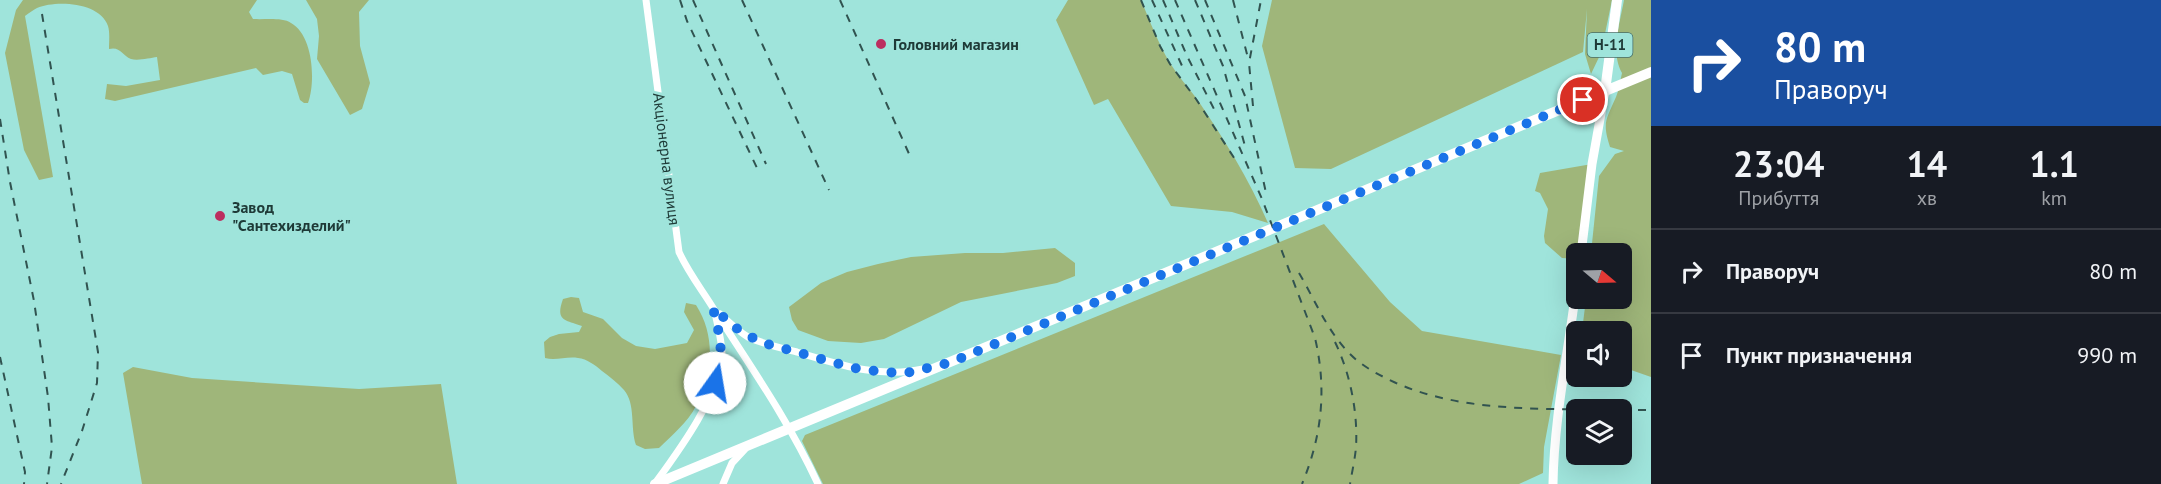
<!DOCTYPE html>
<html lang="uk">
<meta charset="utf-8">
<style>
:root{--surface:#171b24;--page:#242831;--text:#f1f3f6;--muted:#9ea1a6;--line:#363941}
body{margin:0;font-family:"PT Sans",sans-serif;background:var(--page);color:var(--text);height:100vh;display:flex;flex-direction:column;font-size:22px;white-space:nowrap}
*{box-sizing:border-box;margin:0}
p{font-size:20px;color:var(--muted)}
.icon{flex:none;width:33px;height:33px;fill:none;stroke:currentColor;stroke-width:2;stroke-linecap:round;stroke-linejoin:round}
.map{position:relative;flex:1;overflow:hidden}
.panel{display:flex;flex-direction:column;background:var(--surface);width:510px}
.panel>*{flex:none}
.banner{background:#1a4fa0;color:#fff;overflow:hidden}
.needle{width:39px;rotate:109deg}
.buttons{position:absolute;left:1566px;top:243px;display:grid;gap:12px}
.buttons a{display:grid;place-items:center;width:66px;height:66px;border-radius:9px;background:var(--surface);box-shadow:0 6px 24px #0002;font-size:30px}
.pin{position:absolute;display:grid;place-items:center;width:51px;height:51px;color:#fff;margin:-26px;border:3px solid #fff;border-radius:50%;box-shadow:0 2px 6px #0007}
.me{position:absolute;width:66px;margin:-33px;rotate:13deg;stroke-linejoin:round;filter:drop-shadow(0 0 4px #0008)}
.turn{display:flex;align-items:center;gap:21px;height:126px;padding:0 24px;font-size:27px}
.turn .icon{width:78px;height:78px;stroke-width:2.5}
.turn b{display:block;font-size:42px;line-height:51px}
.eta{display:flex;justify-content:space-evenly;align-items:center;height:102px;text-align:center}
.eta b{font-size:36px;font-weight:600;line-height:42px}
ul{padding:0;list-style:none}
li{display:flex;align-items:center;gap:18px;height:84px;padding:0 24px;border-top:2px solid var(--line)}
li div{flex:1}
li b{display:block;font-size:22px}
li em{font-style:normal}
main{display:flex;flex:1;min-height:0}
.map>svg:first-child{display:block}
.green{fill:#9fb67a}
.lines{fill:none;stroke-linecap:round;stroke-linejoin:round}
.street{stroke:#fff;stroke-width:7}
.secondary{stroke:#fff;stroke-width:9}
.primary{stroke:#fff;stroke-width:10}
.rail{stroke:#315350;stroke-width:2;stroke-dasharray:8 8;stroke-linecap:butt}
.route{stroke:#1a73e8;stroke-width:10;stroke-dasharray:0 18}
.poi-dot{fill:#bc2e5f;stroke:#9fe4db;stroke-width:2}
.labels{text-anchor:middle;stroke-width:6;stroke-linejoin:round;paint-order:stroke}
.shield{fill:#9fe4db;stroke:#456d68;stroke-width:1.5}
.shield-label{font-size:15px;font-weight:bold;fill:#1e3a37}
.poi-label{font-size:16px;font-weight:bold;fill:#1e3a37;stroke:#9fe4db;text-anchor:start}
.street-label{font-size:16px;fill:#1e3a37;stroke:#9fe4db}
</style>
<main>
<div class="map">
<svg width="1651" height="484" viewBox="0 0 1651 484">
<rect width="100%" height="100%" fill="#9fe4db"/>
<path class="green" d="M23,0H257L249,12L253,19C264,20 282,17 291,23C313,35 316,81 308,103H304L300,100L292,74L282,71L263,75L256,68L115,101L105,99L107,84L126,86L160,80L157,57C150,58 138,61 131,59C122,55 120,46 109,49C109,42 110,32 108,26C100,2 56,0 37,8C33,10 29,13 25,16L53,177L39,180L24,150L5,53L16,10Z
M306,0H369L359,12L360,46L370,83L362,109L350,115L317,59L319,36L317,19Z
M1068,0H1141C1150,21 1158,43 1170,63C1178,76 1188,87 1197,99C1224,139 1249,179 1268,223L1232,212L1171,206L1108,99L1094,105L1056,20Z
M1272,0H1612L1601,53L1591,74L1585,54L1587,9L1583,52L1331,169L1295,168L1262,46Z
M1624,0H1651V377L1631,370L1622,364V332L1590,331L1583,323L1586,299L1622,298V254L1591,253L1599,176L1615,154L1624,151L1610,147C1602,122 1606,120 1616,97C1619,90 1620,81 1622,73C1610,52 1620,23 1624,0Z
M1592,164L1581,253L1576,254V259L1562,258L1545,243L1544,236L1548,209L1540,193L1535,191L1540,173Z
M1324,224L1390,302L1422,331L1561,355L1544,447L1543,473L1519,484H823L802,441L805,435Z
M1055,248L1075,263V276L1057,283L961,302L884,339L861,343L828,341L798,330L792,320L789,307L821,283L847,272L878,264L911,257L965,253H1003Z
M571,297L579,298L583,312L603,319L622,338L636,346L655,349L687,343L694,330L684,312L686,303L696,305C716,336 713,374 696,406C688,422 671,436 659,448L645,449L636,445C630,428 636,404 624,390C618,383 610,377 602,371C595,365 587,359 578,358C567,356 556,361 545,358L544,342L550,337L559,334L579,332L582,326C565,320 555,321 563,299Z
M133,367L192,378L327,387L359,389L441,384L457,484H142L123,373Z"/>
<g class="lines">
<path class="street" d="M646,0L679,252C689,274 703,291 715,311C751,367 790,423 818,484
M720,314C729,322 738,331 748,337C763,344 781,348 797,352C838,364 880,379 923,369
M656,482C680,449 719,396 722,355C722,341 718,327 715,313
M723,484L732,463L745,449"/>
<path class="secondary" d="M1581,254L1592,164L1605,91
M1553,484C1554,418 1568,354 1576,289"/>
<path class="primary" d="M1605,91L1617,0
M655,484L1651,72"/>
<path class="rail" d="M680,0L687,21L757,168
M693,0L766,164
M742,0L829,190
M840,0L910,156
M1141,0L1160,46L1170,64L1196,99L1238,164
M1152,0L1183,68
M1163,0L1187,56L1214,109
M1175,0L1262,199L1315,338C1327,389 1322,436 1302,484
M1195,0L1223,66L1245,146
M1205,0L1245,96L1266,193
M1233,0L1248,58
M42,14L98,352L97,383L82,431L61,484
M1253,106L1249,63L1261,0
M0,119L10,182L34,301L48,397L52,447L47,484
M1299,273C1315,300 1327,331 1350,354C1363,367 1379,375 1396,383C1465,413 1543,408 1617,410
M1335,342C1350,373 1358,412 1356,447C1355,459 1352,472 1350,484
M0,357L25,472L24,484
M1622,410H1651"/>
</g>
<g class="lines">
<path class="route" d="M715,383C725,354 720,336 713,308L736,328L760,342L854,368L882,372L906,373L949,363L1583,100"/>
</g>
<g class="poi-dot">
<circle cx="881" cy="44" r="6"/>
<circle cx="220" cy="216" r="6"/>
</g>
<g class="labels">
<rect class="shield" x="1587.5" y="33" width="45" height="24" rx="4.5"/>
<g class="shield-label">
<text x="1610" y="50">Н-11</text>
</g>
<g class="poi-label">
<text x="893" y="50">Головний магазин</text>
<text x="232" y="213">Завод<tspan x="232" dy="18">"Сантехизделий"</tspan></text>
</g>
<g class="street-label">
<text transform="translate(667 159) rotate(83)" y="6">Акціонерна вулиця</text>
</g>
</g>
</svg>
<div class="buttons">
<a><svg class="needle" viewBox="-14 -14 28 28"><path d="M0-13l5 13h-10z" fill="#e53935"/><path d="M0 13l5-13h-10z" fill="#9ea1a6"/></svg></a>
<a><svg class="icon" aria-label="sound" viewBox="0 0 24 24"><path d="M4 9h4l5-4v14l-5-4H4zM17 9q2 3 0 6"/></svg></a>
<a><svg class="icon" aria-label="layers" viewBox="0 0 24 24"><path d="M12 4l9 5-9 5-9-5zM3 14l9 5 9-5"/></svg></a>
</div>
<div class="pin" style="left:1583px;top:100px;background:#d93025"><svg class="icon" aria-label="arrive" viewBox="0 0 24 24"><path d="M6 21V4h12l-3 4 3 4H6"/></svg></div>
<svg class="me" style="left:715px;top:383px" viewBox="-20 -20 40 40"><circle r="19" fill="#fff"/><path d="M0-13L10 11 0 6-10 11z" fill="#1a73e8"/></svg>
</div>
<section class="panel">
<div class="banner">
<div class="turn"><svg class="icon" aria-label="right" viewBox="0 0 24 24"><path d="M7 20v-9h11M14 6l5 5-5 5"/></svg><div><b>80 m</b>Праворуч</div></div>
</div>
<div class="eta">
<div><b>23:04</b><p>Прибуття</p></div>
<div><b>14</b><p>хв</p></div>
<div><b>1.1</b><p>km</p></div>
</div>
<ul>
<li><svg class="icon" aria-label="right" viewBox="0 0 24 24"><path d="M7 20v-9h11M14 6l5 5-5 5"/></svg><div><b>Праворуч</b></div><em>80 m</em></li>
<li><svg class="icon" aria-label="arrive" viewBox="0 0 24 24"><path d="M6 21V4h12l-3 4 3 4H6"/></svg><div><b>Пункт призначення</b></div><em>990 m</em></li>
</ul>
</section>
</main>
